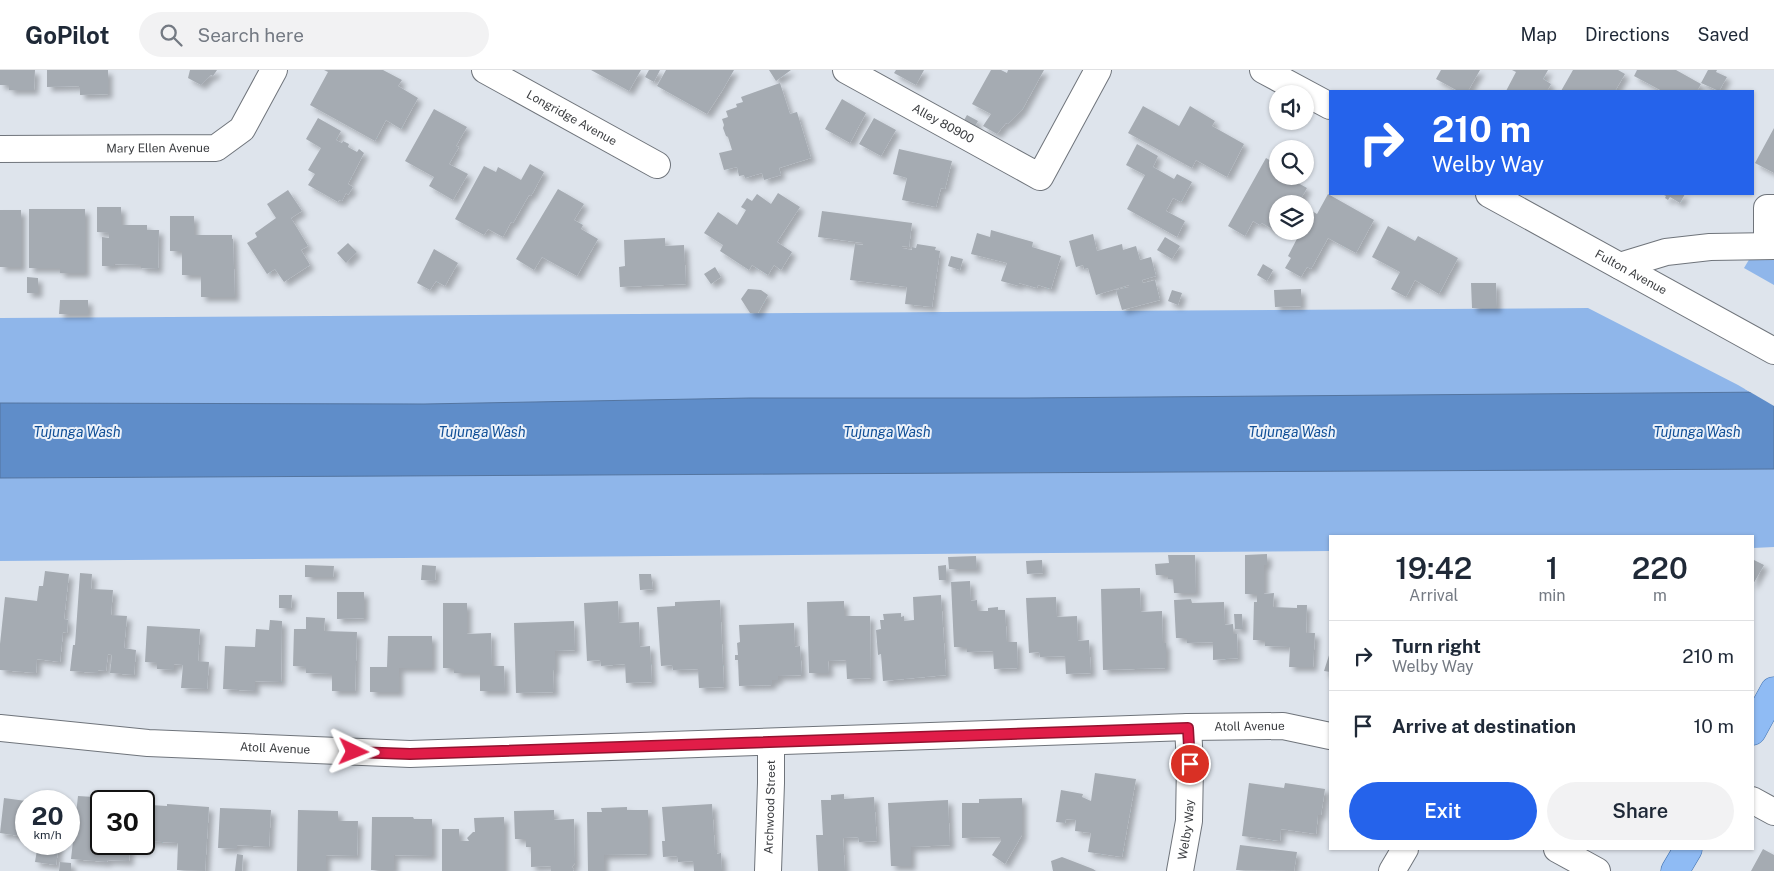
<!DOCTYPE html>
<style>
:root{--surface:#fff;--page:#f2f2f3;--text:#1f2937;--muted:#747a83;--line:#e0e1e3;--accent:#2563eb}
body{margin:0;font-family:"Public Sans",sans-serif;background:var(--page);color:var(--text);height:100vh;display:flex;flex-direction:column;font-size:19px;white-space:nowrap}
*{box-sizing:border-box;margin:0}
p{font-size:16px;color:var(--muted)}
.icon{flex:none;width:28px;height:28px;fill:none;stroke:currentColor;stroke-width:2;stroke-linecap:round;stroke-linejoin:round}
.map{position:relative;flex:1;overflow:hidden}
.details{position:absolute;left:1329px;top:465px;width:425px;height:315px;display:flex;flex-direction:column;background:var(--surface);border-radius:0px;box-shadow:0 1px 4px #0004}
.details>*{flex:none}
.banner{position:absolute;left:1329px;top:20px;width:425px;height:105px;border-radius:0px;box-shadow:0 1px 4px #0004;background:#2563eb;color:#fff;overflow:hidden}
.controls{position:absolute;left:1269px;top:15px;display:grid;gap:10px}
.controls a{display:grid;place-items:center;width:45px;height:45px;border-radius:50%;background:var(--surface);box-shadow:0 1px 4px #0004;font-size:25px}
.speed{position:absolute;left:15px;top:720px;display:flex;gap:10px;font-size:25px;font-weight:700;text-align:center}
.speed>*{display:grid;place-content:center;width:65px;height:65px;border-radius:50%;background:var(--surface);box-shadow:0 1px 4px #0004;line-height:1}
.speed small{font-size:12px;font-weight:400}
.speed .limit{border:2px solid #111;border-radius:8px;background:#fff;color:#111}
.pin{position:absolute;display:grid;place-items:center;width:42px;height:42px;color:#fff;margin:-21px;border:2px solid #fff;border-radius:50%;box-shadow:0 1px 5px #0007}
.me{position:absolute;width:55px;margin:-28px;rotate:92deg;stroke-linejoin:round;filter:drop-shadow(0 0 4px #0008)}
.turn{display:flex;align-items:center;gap:18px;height:105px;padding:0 20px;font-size:22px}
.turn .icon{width:65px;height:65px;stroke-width:2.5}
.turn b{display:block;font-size:35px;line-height:42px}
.eta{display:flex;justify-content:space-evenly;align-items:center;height:85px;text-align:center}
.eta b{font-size:30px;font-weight:600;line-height:35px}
.primary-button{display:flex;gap:10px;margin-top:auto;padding:10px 20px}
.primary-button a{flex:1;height:58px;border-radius:30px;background:var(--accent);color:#fff;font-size:20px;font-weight:600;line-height:58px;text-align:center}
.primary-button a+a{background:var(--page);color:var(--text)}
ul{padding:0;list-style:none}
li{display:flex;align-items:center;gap:15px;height:70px;padding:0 20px;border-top:1px solid var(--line)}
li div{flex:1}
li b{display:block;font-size:19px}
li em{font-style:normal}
header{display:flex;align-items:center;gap:30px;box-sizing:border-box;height:70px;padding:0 25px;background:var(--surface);border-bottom:1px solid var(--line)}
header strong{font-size:24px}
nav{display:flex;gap:28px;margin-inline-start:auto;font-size:18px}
.search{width:350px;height:45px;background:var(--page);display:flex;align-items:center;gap:12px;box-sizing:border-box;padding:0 18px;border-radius:28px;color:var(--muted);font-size:19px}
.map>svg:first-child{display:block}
.green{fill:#8fb6ea}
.water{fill:#5f8dc9;stroke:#5475a0}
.pier{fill:#dee4ec}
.building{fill:#a5abb2;filter:url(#shadow)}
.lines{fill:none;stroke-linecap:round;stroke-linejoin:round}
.minor-casing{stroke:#6f747b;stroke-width:28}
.major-casing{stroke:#4172b0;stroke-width:29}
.minor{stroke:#fff;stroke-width:26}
.major{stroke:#8fbbf4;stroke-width:28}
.route-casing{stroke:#92132f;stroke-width:12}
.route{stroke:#e11d48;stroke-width:9}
.labels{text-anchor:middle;stroke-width:4;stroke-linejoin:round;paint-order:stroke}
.street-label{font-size:12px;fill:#3b3d40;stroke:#ebf1f9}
.water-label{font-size:14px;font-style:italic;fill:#104f97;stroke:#ebf1f9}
</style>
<header>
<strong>GoPilot</strong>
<div class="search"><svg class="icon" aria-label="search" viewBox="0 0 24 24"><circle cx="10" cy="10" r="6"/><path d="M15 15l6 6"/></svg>Search here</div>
<nav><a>Map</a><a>Directions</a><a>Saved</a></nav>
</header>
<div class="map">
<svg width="1774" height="801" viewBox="0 0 1774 801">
<defs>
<filter id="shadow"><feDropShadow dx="4.5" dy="4.5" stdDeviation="2.5" flood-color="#0004"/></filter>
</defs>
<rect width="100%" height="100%" fill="#dee4ec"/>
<path class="green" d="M1750,188H1774V215L1744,198Z
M1588,238L1738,315L1774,336V477L1753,478L1752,466H1330V481L0,491V248Z"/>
<path class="water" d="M1774,322V399L0,408V333L424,334L750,328H1026Z"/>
<path class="pier" d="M1745,319H1774V336Z"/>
<path class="building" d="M0,0H35L34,20H9V15H0Z
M47,0H108V24L80,25V16L47,17Z
M190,0H217L213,6L211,5L201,15L188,8Z
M324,0H383L402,10L398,16L418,28L401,59L386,50L375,71L310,35L328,2Z
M591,0H641L629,21Z
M649,0H660L654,12L645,7Z
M666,0H734L722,21L707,44L657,16Z
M769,0H791L776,11Z
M896,0H924L916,15L894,3Z
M991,0H1001L1007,3L1008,0H1044L1022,40L1008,54L1006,53L997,64L983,56L991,44L972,34Z
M1441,0H1480L1468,21H1458L1436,9Z
M1512,0H1548L1543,9L1551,14L1547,21H1506L1516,2Z
M1573,0H1618L1625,4L1615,21H1561Z
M1637,0H1676L1701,14L1697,21H1662L1634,6Z
M1708,0H1717L1716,2L1727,7L1719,21L1701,13Z
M780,13L790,44L797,42L811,88L779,98L781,105L764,110L762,103L745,108L744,105L739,106L737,97L724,100L719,83L732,80L728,67L726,66L723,58L724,55L722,49L728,47L726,41L737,37L736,34L743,32L741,27Z
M842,29L866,43L850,73L825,59Z
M1143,36L1179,56L1190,36L1215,51L1212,56L1244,74L1227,107L1196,90L1192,98L1128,63Z
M434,39L467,57L456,76L459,77L449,94L468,104L453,130L429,116L434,107L405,91Z
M967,45L978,51L974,58L963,52Z
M318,48L341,61L336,70L342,73L343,71L349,74L348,77L357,82L359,79L364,83L348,114L353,117L348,125L346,123L342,131L339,130L338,132L308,115L315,104L308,100L321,78L306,69Z
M874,48L896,60L881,86L859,74Z
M1774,58V103L1755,93Z
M1137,74L1158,86L1153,97L1174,109L1177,104L1192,112L1181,132L1173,128L1166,141L1185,151L1177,167L1127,139L1145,105L1126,95Z
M899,79L952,91L945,119L941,118L936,137L902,130L907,108L893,104Z
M1266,88L1278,95V106H1290L1289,108L1307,118L1298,134H1278V159L1274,160L1262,153L1260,155L1253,151L1245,166L1228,156Z
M530,94L544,102L531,126L529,125L513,153L511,152L503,167L488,159L484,165L455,149L484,96L496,102L498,97L521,110Z
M558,119L584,134L574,150L583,155L581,159L598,169L577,206L542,187L534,200L516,189Z
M288,120L302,141L291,148L308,176L301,180L310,195L284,212L275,199L267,204L247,173L257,167L255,163L276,148L267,134Z
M778,123L800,137L777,172L792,182L781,200L774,195L768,205L752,195L749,200L720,181L723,175L704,163L718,142L737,155L746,140L741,137L747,128L752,131L757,124L771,134Z
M1328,124L1374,150L1356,183L1328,168L1311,199L1307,197L1301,207L1285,198L1291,188L1288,186L1301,161H1305V155L1312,141L1317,144Z
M1662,124H1685L1680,133L1670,127L1668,130L1665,128L1666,126Z
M97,137H121V155H147V160H159L158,199L141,198V195L114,194V196H102V167L109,168V163L97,162Z
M29,139H85V203H60V198H29Z
M0,140H21V197H0Z
M822,141L912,153L909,177L902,176V178L912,180V177L916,178L917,174L936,177L935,180L940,181L932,237L905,234L907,217L850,210L855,174L863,175V173L818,167Z
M170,146H194V165H232V169H233L235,227H201V205H182V181H170Z
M1388,156L1415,171L1418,166L1458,188L1439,224L1415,210L1406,227L1391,219L1400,202L1372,187Z
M991,160L1033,172L1032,177L1061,186L1051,219L1038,215L1037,218L1019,213V216L1001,211L1007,193L971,184L977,163L990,167Z
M1093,164L1097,181L1122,174L1123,180L1136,176L1140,190L1151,187L1156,206L1142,210L1143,213L1155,210L1160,230L1122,240L1116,220L1129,217V215L1096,225L1088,198L1084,199L1083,195L1076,197L1069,171Z
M1165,167L1180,176L1172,189L1157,180Z
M665,168V176L684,175L686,214L620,217L619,197L625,196L624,170Z
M348,173L357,182L346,193L337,183Z
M434,179L458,193L445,216L436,211L430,220L417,213Z
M951,186L963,189L960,200L948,196Z
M1263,194L1273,200L1267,211L1257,205Z
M715,197L721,207L711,214L704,204Z
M27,207L38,208V223H27Z
M1471,213H1496L1497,238H1472Z
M748,219L761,220L768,225L758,243H750L741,229Z
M1301,219V236L1275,237L1274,220Z
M1172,220L1182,223L1178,235L1168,231Z
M60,230H88V244H59Z
M1267,484V495H1264V524L1274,523L1273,537L1297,538V535H1307L1306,563H1315L1313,597H1289L1290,577L1265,576V570H1253L1254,532H1257V524H1245V485Z
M1168,485H1195L1196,523H1174L1173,509H1168V505H1156L1155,494L1169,493Z
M976,486L977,499H949L948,487Z
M1752,489L1764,495L1752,516Z
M1042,490L1043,503L1027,504L1026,491Z
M305,495L334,496L333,507H305Z
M422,495L436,496L435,511L421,510Z
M946,495V510H939L938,496Z
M45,501L69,504L64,549L68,550L67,563L63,562L60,592L37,589L36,603L0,600V574L5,527L37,531L39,516H43Z
M80,503L92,504L91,519L113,520L111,545L127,546L124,578L136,580L134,605L110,603L112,585L108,584L106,601L98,600V603L70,601L73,575H75Z
M639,504H651L653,519L640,520Z
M970,511L971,531L977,530V541H988V538L998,537V540H1005L1007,572H1017L1018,598L994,599L993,581L967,582V577H954L951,512Z
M1140,518L1141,542L1162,541L1163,573H1166V598L1103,600L1101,519Z
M337,522H364V548L337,549Z
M279,525H292L291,538H279Z
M941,525L946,605L883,611L881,584L878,585L876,560L881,559L880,550H884L883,544L901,543V547L904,546V551L914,550L913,527Z
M1056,527L1057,547L1077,546L1078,571L1089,570L1091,603L1066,604L1065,586L1040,587L1039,582L1029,583L1026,528Z
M1191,529L1192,533L1224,532L1225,555L1233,554V564H1237L1238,588L1213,590V572L1187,573V568H1176L1174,530Z
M720,530L724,617L699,618L698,599L673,600L672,595L661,596L657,537L675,536V532Z
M618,531L619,553L639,552L640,577L650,576L652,612L626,613L625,594L601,596L600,590L587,591L584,533Z
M844,531V546H870L871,608L847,609L846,590L828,591L829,603H809L807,532Z
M443,533H467V564L491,563L492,596H504L505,621H480V603H454V598H443Z
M1234,544H1242L1243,559H1235Z
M306,547L325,548L324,561L357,562L355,621H332V604L306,603V597L293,596L294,559H306Z
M270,550L282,551L281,612L255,611V621L223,619L225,576L255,577L256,559L269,560Z
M574,551L575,580L555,581V600H553L554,622L516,623L514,553Z
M794,553L795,577L800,576L802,605L778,606V610H772V615L739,616L738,590H735V585H738L737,573L740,572L739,555Z
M147,556L200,559L198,591L209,592L207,619L181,618L183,595L174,594V600L157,599V593L145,592Z
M388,566H432V598H399V622H370V597H387Z
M1330,582V602L1324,601Z
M1095,703L1136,709L1122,787L1088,782L1091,763L1075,761L1076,750L1066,749L1065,753L1056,752L1061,720L1083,724L1082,727L1091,731Z
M1249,713L1284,718L1285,713L1325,719L1321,745H1318L1316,764L1281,759L1280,771L1242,766Z
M36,724L65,728L64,731H35Z
M844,724V729L874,727L877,771L859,772L858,767L843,768L845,801H818L816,765H823L821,730H831V725Z
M78,726L110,728V731H101V774H130L129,791L108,790L107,792L71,789Z
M4,728L26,731V767L0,763Z
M1022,728V765L1005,794L992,785L1001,771V767L962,768V733H979V729Z
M948,730L950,775L911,777V796H891L888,733Z
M167,734L209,737L205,801L177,800L178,773L147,771L150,735L167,736Z
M712,734L715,780H717V784L721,783L722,801H694L693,791L678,792L677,786L663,787L662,771H665L662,737Z
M627,737V740H648V784L604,785V801H588L587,742H602L601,738Z
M220,738L271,740L269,777L237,775V779L218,778Z
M298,740L338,741V751H358L357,786L326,785V801H297Z
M554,740V750L574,749L575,793L572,797L574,799L573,801H551V796L531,797V777H526V769H515L514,741Z
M372,747H413L414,749H432V786L394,785V800H371Z
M504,747V801H442V759H459V771H469L467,768L473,762H475L474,748Z
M38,774H59L56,795L35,792Z
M1240,775L1297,782L1294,801L1236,800Z
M1763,779L1774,785V801H1751Z
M237,784L243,785L242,801H235Z
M1062,787L1093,799L1096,801H1053L1051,791Z
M60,792L71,793V801H59Z"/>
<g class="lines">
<defs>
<g id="minor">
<path id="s1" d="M485,0L657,95"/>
<path id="s2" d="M846,0L1040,107L1098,0"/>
<path d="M1263,0L1330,36"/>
<path id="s3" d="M0,79L216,78L242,59L274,0"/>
<path id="s4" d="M1489,124L1774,281"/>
<path d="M1767,176V138H1774"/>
<path d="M1620,196L1666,182L1710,177L1774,176"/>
<path id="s5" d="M0,658L148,673L410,684L1188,657L1283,656L1330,666"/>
<path d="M1752,730L1774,742"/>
<path d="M1557,779L1597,801"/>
<path id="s6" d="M768,801L771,713V672"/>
<path id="s7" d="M1180,801L1189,751L1190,694L1188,657"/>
<path d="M1392,801L1405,779"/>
</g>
<path id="major" d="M1752,661L1774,621
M1675,801L1688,779"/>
</defs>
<use href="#minor" class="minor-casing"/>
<use href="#major" class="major-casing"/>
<use href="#minor" class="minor"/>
<use href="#major" class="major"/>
</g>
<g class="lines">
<defs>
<path id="route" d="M354,682L410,684L1188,658L1190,694"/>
</defs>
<use href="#route" class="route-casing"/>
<use href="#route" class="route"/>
</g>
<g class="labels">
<g class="street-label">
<text dy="4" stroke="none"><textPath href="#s1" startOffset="99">Longridge Avenue</textPath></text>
<text dy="4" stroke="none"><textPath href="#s2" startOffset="111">Alley 80900</textPath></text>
<text dy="4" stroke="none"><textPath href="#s3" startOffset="158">Mary Ellen Avenue</textPath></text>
<text dy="4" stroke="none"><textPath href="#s4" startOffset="162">Fulton Avenue</textPath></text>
<text dy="4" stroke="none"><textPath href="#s5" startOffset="1251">Atoll Avenue</textPath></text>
<text dy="4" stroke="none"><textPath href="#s5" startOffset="276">Atoll Avenue</textPath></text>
<text dy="4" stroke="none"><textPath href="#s6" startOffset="64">Archwood Street</textPath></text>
<text dy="4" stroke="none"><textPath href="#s7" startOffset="42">Welby Way</textPath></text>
</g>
<g class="water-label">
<text x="77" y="367">Tujunga Wash</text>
<text x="482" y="367">Tujunga Wash</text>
<text x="887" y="367">Tujunga Wash</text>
<text x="1292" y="367">Tujunga Wash</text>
<text x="1697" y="367">Tujunga Wash</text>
</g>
</g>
</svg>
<div class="controls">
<a><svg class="icon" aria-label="sound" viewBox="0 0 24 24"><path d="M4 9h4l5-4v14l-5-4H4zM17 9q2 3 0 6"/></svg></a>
<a><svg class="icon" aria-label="search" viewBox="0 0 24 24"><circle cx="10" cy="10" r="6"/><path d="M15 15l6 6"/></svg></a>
<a><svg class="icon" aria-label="layers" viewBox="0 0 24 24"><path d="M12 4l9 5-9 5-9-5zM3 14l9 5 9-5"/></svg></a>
</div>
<div class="speed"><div>20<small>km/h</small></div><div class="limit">30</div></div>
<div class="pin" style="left:1190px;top:694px;background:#d93025"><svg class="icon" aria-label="arrive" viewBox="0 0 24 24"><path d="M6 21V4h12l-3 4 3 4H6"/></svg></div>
<svg class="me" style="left:354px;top:682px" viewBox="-20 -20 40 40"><path d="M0-17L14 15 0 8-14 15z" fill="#e11d48" stroke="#fff" stroke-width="4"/></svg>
<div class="banner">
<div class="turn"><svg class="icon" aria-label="right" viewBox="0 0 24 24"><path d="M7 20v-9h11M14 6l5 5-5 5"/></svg><div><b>210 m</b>Welby Way</div></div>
</div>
<section class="details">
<div class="eta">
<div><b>19:42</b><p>Arrival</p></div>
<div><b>1</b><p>min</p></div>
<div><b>220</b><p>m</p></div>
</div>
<ul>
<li><svg class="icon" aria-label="right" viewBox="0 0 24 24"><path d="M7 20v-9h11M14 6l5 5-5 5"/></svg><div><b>Turn right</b><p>Welby Way</p></div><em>210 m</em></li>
<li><svg class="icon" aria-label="arrive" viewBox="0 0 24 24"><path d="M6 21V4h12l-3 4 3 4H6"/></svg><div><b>Arrive at destination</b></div><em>10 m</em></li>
</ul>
<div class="primary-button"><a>Exit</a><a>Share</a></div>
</section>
</div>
